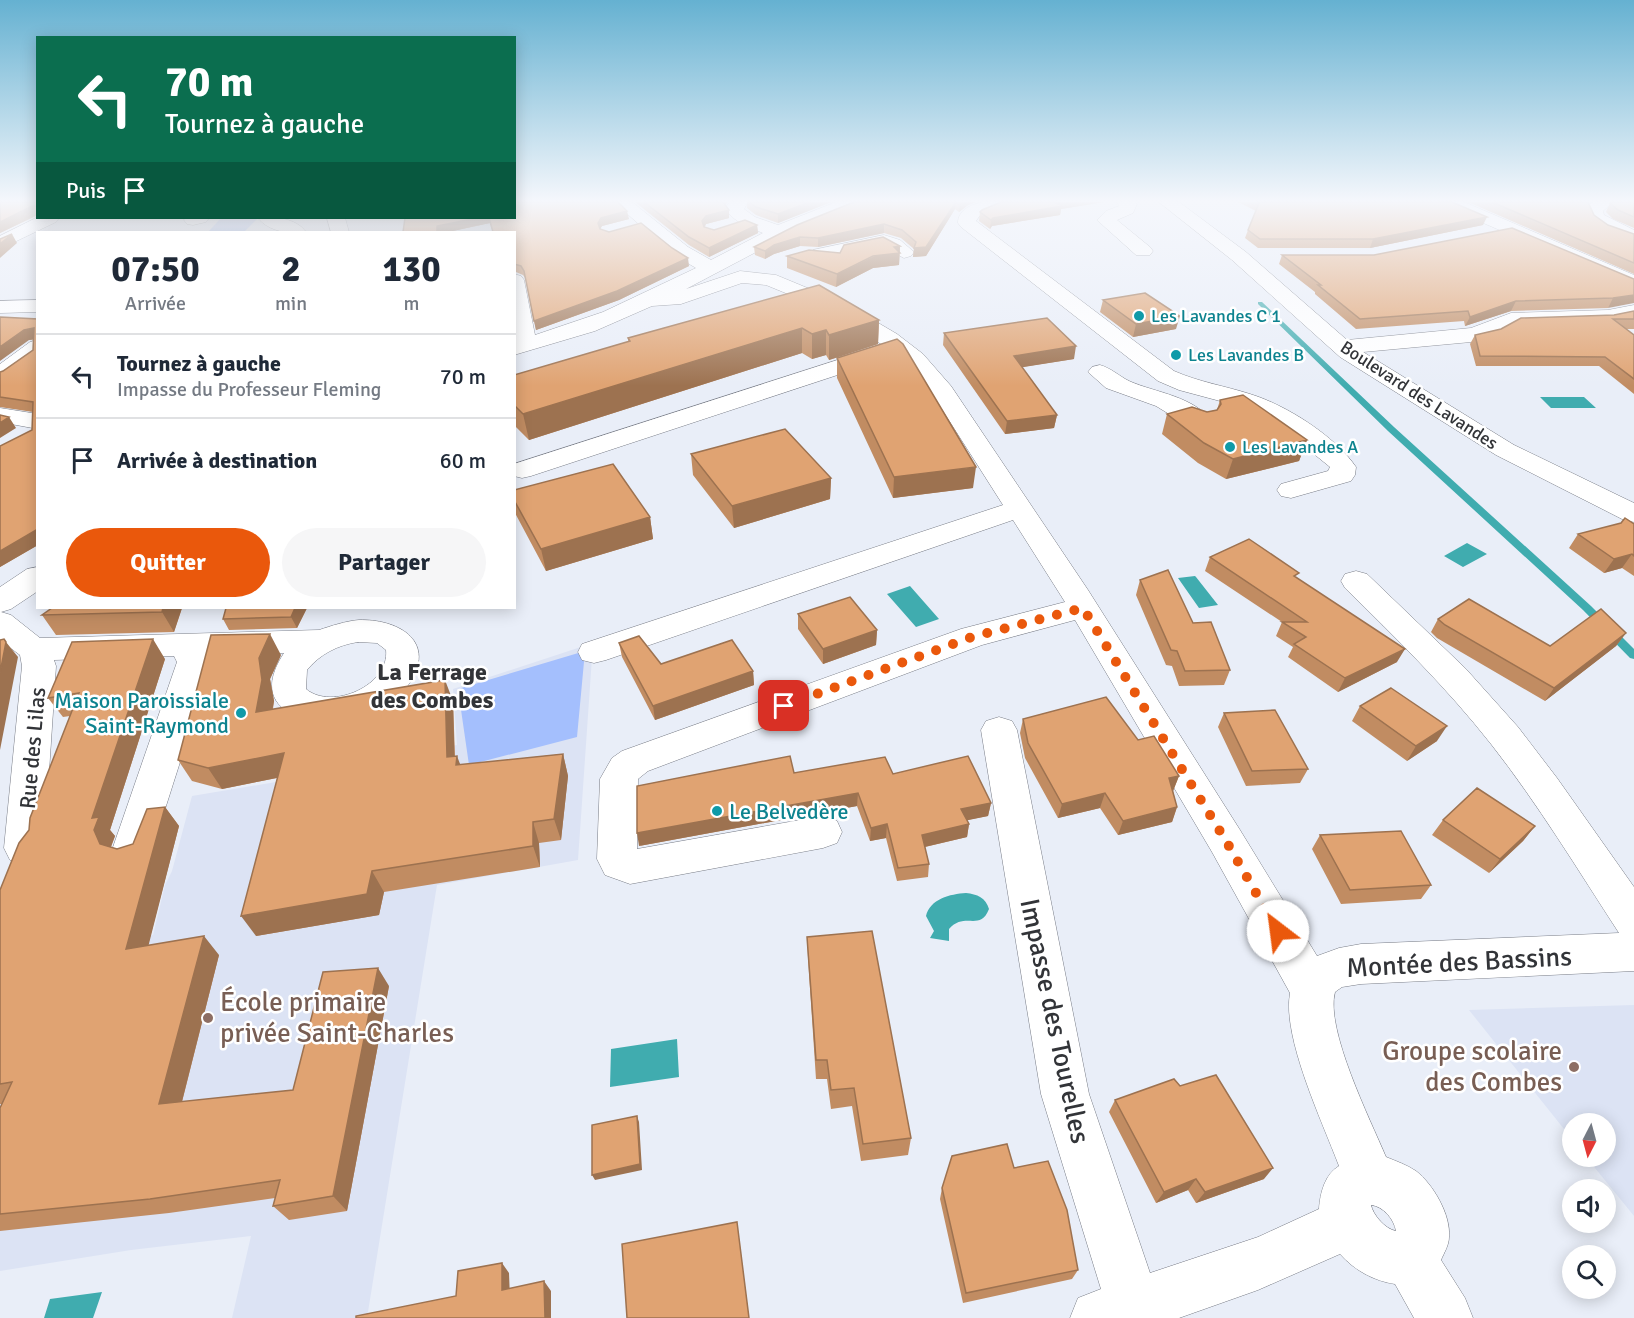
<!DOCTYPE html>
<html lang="fr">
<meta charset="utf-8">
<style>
:root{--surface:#fff;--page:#f6f6f7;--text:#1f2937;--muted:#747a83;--line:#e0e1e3;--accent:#ea580c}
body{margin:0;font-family:Signika,sans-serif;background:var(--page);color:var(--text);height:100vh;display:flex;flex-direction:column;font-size:22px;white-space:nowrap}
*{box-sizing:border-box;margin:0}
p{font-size:20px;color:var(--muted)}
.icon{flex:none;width:33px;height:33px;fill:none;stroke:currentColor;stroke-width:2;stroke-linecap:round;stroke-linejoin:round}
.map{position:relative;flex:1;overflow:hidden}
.panel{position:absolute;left:36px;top:231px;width:480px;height:378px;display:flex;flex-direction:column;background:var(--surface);border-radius:0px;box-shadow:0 3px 15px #0003}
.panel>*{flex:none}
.top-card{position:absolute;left:36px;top:36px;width:480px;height:183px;border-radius:0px;box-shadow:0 3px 15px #0003;background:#0b6e4f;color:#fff;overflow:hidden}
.needle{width:39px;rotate:186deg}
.fabs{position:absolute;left:1562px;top:1113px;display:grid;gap:12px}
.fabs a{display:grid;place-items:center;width:54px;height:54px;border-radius:50%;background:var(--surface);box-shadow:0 3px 15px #0003;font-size:30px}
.pin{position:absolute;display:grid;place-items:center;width:51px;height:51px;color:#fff;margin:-26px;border-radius:12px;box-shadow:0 3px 9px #0006}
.me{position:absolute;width:66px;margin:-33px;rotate:330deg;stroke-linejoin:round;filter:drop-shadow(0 0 4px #0008)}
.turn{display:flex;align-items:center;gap:21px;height:126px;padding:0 30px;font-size:27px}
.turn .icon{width:78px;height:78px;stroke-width:2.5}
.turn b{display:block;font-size:42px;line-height:51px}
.then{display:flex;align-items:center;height:57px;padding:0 30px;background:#0003;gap:12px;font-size:22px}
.eta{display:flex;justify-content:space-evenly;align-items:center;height:102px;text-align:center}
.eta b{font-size:36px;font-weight:800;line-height:42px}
.cta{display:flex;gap:12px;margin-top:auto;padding:12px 30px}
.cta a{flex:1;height:69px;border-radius:36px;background:var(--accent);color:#fff;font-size:24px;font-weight:800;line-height:69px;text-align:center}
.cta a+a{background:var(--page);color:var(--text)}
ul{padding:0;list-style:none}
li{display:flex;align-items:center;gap:18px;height:84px;padding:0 30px;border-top:2px solid var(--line)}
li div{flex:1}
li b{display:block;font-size:22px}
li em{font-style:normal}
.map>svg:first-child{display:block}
.built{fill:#dce3f4}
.green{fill:#a4bffd}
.water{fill:#40acaf}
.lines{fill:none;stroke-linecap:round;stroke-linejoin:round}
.stream{fill:#40acaf;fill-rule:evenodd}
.minor-casing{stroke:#787c86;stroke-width:1}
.minor{fill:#fff;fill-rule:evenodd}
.wall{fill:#c18c62}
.shaded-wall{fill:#9d7250}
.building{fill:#e0a372;stroke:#9d7250;stroke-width:1.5}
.route{stroke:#ea580c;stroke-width:10;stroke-dasharray:0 18}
.culture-dot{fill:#0f9aa8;stroke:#fff;stroke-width:2}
.education-dot{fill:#8d6e63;stroke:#fff;stroke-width:2}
.labels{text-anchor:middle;stroke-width:5;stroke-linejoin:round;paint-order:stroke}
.far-culture-label{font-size:18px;fill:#0d838f;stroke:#fff;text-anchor:start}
.far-street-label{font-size:18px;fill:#323438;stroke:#fff}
.culture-label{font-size:22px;fill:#0d838f;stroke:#fff;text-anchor:end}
.street-label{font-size:22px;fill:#323438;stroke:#fff}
.neighbourhood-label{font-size:24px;font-weight:bold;fill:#323438;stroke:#fff}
.near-street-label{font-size:27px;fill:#323438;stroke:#fff}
.near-education-label{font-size:27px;fill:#785e54;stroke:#fff;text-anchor:start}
</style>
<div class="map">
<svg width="1634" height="1318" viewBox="0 0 1634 1318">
<rect width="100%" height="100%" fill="#e9eef8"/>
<path class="built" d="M593,643L578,860L437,885L367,1318H232L251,1236L131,1250L0,1271V961L153,935L165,885L172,871L192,796L282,781L457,745L453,689Z
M1634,1005V1216L1586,1157L1605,1156V1124H1572V1139L1469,1010Z"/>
<path class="green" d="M221,218H252L257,219L244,232H208Z
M585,651L577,737L469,765L458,689Z"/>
<path class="water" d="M1540,397H1584L1596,408H1551Z
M1467,543L1487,554L1463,567L1444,556Z
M1195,576L1196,577L1218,605L1199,608L1178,578Z
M910,586L939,619L916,627L887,594Z
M966,893C977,894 986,898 989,909C980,932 965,911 949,929V941L930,938L934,931L926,916C930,899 950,894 966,893Z
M677,1039L679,1077L610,1087L611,1049Z
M102,1292L93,1318H44L50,1299Z"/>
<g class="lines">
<path class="stream" d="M1258,302H1262L1394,427L1591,606L1634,649V659L1630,658L1583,610L1388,431L1258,304Z"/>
<defs>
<path id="minor" d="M614,202H632L688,247L711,260L763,233C748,227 734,222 724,208L730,202H748L744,209L755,217L778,225L836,202H859L857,206L796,231L686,289L740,271L776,275L846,304L897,334L923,354L951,386L1088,590L1240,830L1317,956L1339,948L1361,944L1619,933C1578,870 1538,804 1491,744C1447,688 1396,638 1345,588L1341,581L1345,574L1356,571L1367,574L1466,669L1518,727L1557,778L1634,887V971L1361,984L1342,987L1335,992C1325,1029 1370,1119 1386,1157C1396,1161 1407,1165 1416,1171C1433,1184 1451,1215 1449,1237C1449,1245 1444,1253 1441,1260L1465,1298L1473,1318H1414L1395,1284C1374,1281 1354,1270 1340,1254L1258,1290L1179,1318H1070L1078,1298L1101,1289L1041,1094L981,730L986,721L999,717L1012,721L1017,730L1089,1094L1150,1273L1258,1237L1319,1209C1320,1193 1325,1174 1339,1166C1322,1121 1282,1037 1290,993L1212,852L1075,620L982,645L648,771L638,779L637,849L823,816L837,821L842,832L837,843L823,848L630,884L605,875L597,859L600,779L612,758L622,751L961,629L1065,602L1013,520L606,660L594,663L582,660L578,652L582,644L1003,505L933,395L907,364L881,344L832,312L766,285L742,283L681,304L652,306L595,331L514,355V274L521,276L524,280L535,335L603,312L696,268L674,255ZM1371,1205C1383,1206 1394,1219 1396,1231C1385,1229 1373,1215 1371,1205Z
M982,202H1009C999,212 983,208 976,221L1174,371C1199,382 1225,386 1250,394C1286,405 1335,436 1356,467L1355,475L1351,481L1291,498L1281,496L1277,490L1281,484L1328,471L1330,467L1288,433L1257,414L1235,405L1179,390L1158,381L961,227L958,223C958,210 971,205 982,202Z
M1117,202H1135L1137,204L1133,213L1117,220L1150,247L1153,251L1150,255H1136L1097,220L1106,211L1119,206Z
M1159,202H1179L1246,252L1347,340L1471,328L1511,313L1608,310L1634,305V317L1608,322L1515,325L1496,336L1471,342L1363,352L1514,445L1634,503V522L1624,520L1496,455L1340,357L1232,260Z
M1441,202H1464L1634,275V288L1444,206Z
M1593,202H1613L1603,211L1604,215L1634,230V243C1615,238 1590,229 1584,209Z
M38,217L59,218L56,222L0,249V236Z
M186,218H209L206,222L193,225L187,224L184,220Z
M258,218C274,216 296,218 306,232C290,234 269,232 258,218Z
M327,218H345L349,232H331Z
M884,235L900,240L914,252L911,256L904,258L883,247L820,260L813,258L810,254L813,250Z
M38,300V312L0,313V301Z
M38,340V358L8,380L0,382V364L30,342Z
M878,347L886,349L889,354L886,359L531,476L522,478L514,476V464Z
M1100,365C1111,368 1119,376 1129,381C1156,393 1195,396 1213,423L1210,428L1201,430L1192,428L1156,406L1106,388L1088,372L1092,367Z
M0,408L38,414V429L0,422Z
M38,567V591L11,609L1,612L11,615L40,638L319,630C331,626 346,621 359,620C396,619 436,639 411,681C374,739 230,735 284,653L207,655L211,662L210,668L152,850L146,862L132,866L118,862L112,850L177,662L174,656L54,660L56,666L44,848L38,860L24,864L10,860L4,848L22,666L20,655L0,640V587L27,569ZM358,642L377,643L386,650C390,685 332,711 306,689L307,670C320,654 338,645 358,642Z"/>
</defs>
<use href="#minor" class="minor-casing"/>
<use href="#minor" class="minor"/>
</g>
<path class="wall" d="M0,202H38V215L0,233Z
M635,202H728L725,205L729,218L706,224L705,227L714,230L757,225L758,233L709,257L689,245Z
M747,202H831L778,223L756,215L747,208Z
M854,202H976L968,205L959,212L955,209L926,256L913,257L914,249L901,238L884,233L818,247L800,246L774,254L765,259L755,255L754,247Z
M1001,202H1104L1061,209L1060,215L992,226L990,229L979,221L980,212Z
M1238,202H1452L1483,225L1370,248H1258L1245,238L1248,230L1256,211Z
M1468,202H1590L1589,203L1594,215L1608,225L1634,234V274Z
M1634,202V228L1613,219L1606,212L1610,203Z
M405,218L629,219L602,226L600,229L689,266L619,300L536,330L526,279L523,275L516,272L514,268V232H493L490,223L448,232H403Z
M900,246L899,265L873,268L836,287L787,268V256L840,253Z
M1282,255L1634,279L1608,308L1511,311L1465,326L1464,321L1356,329L1315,294V292L1279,264Z
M1103,300L1176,329L1133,337L1100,312Z
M1634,311V329H1625L1634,335V394L1599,366H1476L1470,344L1475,335L1614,315Z
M38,319V545L0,567V446L32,430L33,412L0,407V372L3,371L33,350L34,339L29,340Z
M879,320L878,344L829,360L826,355L812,359L802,353L529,440L514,425V375L628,342V338Z
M944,333L1074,359L1022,367L1057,415L1054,428L1005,434L943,345Z
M837,358L973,488L893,498L837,378Z
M1220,400L1307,440L1299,461L1226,479L1198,463L1162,434L1167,414L1207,412L1217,410Z
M691,454L831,478L830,499L734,528L693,475Z
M514,490L650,517L653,539L546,571L515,513L514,509Z
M1634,524V576L1622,568L1604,573L1569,548L1578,534Z
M1210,557L1297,578L1397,662L1338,692L1288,657L1293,647L1276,636L1282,622L1205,571Z
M1140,580L1193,623L1230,670L1224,685L1179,686L1172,666L1166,665L1136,595Z
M182,608L174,632L56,635L42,615Z
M226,608H307L297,628L229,630L223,619Z
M798,614L877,630L876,645L823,664L798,629Z
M1438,619L1550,646L1626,633L1616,646L1545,701L1437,638L1431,632Z
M619,643L661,664L753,671L754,685L655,720L622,657Z
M281,655L270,679L274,701L273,709L453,701L455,756L460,765L563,754L568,776L561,840L539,843L540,867L384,892L379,915L256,936L277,778L222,789L192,781L178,760Z
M165,659L110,830L115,836L111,847L117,849L133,844L165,807L179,826L148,945L219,955L182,1102L293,1090L389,986L347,1211L289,1220L273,1206L275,1198L169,1213L0,1231V1109L2,1104H0V890L29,830L70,716L63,717L48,698Z
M1360,706L1437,741L1407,761L1352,721Z
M1224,713L1308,769L1300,783L1246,786L1218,727Z
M1023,719L1138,740L1179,776L1173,791L1177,807L1172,822L1118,835L1100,808L1058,818L1025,758L1020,733Z
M794,773L893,774L991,803L988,816L967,820L969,824L967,837L925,847L929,864L928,877L897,881L886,838L870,841L857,806L639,846Z
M1443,820L1535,826L1523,841L1489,873L1432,835Z
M1320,835L1431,885L1421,899L1341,904L1312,849Z
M807,937L911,1138L908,1155L861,1161L852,1106L831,1109L827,1079H816L808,958Z
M1180,1086L1264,1179L1196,1203L1188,1190L1156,1203L1109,1112L1115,1100Z
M1014,1168L1078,1270L1072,1279L963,1303L940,1199L942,1188Z"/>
<path class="shaded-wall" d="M810,202H831L778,223V214Z
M956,202L955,209L926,256L913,257L914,248Z
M963,202H976L968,205L959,212L960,204Z
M1055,202H1104L1061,209L1060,215L992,226L990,229L991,220L993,218Z
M32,206L37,215L0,233V222Z
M729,210V218L706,224L703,229L702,221L706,216Z
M627,211L629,219L602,226L599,231L598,223L601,218Z
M1487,217L1483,225L1370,248L1373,239Z
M477,218H489L490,223L448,232H437V226Z
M884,224V233L818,247V238Z
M757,225L758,233L709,257V248Z
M12,234L17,243L0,258V244Z
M800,237V246L774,254L765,259V251L774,245Z
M900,246L899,265L873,268L836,287L837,274L894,247Z
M688,258L689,266L619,300L536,330L534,321Z
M1634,295V303L1608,308L1613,298Z
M1516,301L1511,311L1465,326L1470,317Z
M1180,316L1176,329L1133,337L1136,324Z
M879,320L878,344L829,360V335Z
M34,328L38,339L29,340L0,361V347L24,330Z
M802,328V353L529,440L523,414Z
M826,330V355L812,359V334Z
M1076,346L1074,359L1012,369L1014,356Z
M1057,415L1054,428L1005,434L1007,421Z
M9,417L16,428L0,438V423Z
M1307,440L1299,461L1226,479L1233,459Z
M976,467L973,488L893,498L894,477Z
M831,478L830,499L734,528L732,506Z
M650,517L653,539L546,571L541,549Z
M38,529V545L0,567V551Z
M1632,554L1622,568L1604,573L1614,559Z
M163,608H182L174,632L162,612Z
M295,608H307L297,628L291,617Z
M877,630L876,645L823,664V649Z
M1626,633L1616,646L1545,701L1554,688Z
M270,634L281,655L270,679L274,701L268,733L256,712L259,658Z
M153,639L165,659L110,830L115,836L110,849L100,844L94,830L92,818Z
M6,642L18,657L0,750V673Z
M1405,649L1397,662L1338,692L1345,678Z
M753,671L754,685L655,720L653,706Z
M445,680L453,701L455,779L447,757Z
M1447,726L1437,741L1407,761L1416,746Z
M284,753L296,774L222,789L208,768Z
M563,754L568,776L561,840L554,819Z
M457,756L465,777L456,765Z
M1179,776L1173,791L1163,792L1169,778Z
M858,793L857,806L639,846L637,833Z
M1105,793L1100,808L1058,818L1062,804Z
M991,803L988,816L959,822L961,809Z
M165,807L179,826L143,967L126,949Z
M1177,807L1172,822L1118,835L1123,821Z
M533,822L539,843L540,867L533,846Z
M887,824L886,838L870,841L871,828Z
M969,824L967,837L920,848L922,835Z
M1535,826L1523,841L1489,873L1500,859Z
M372,871L384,892L379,915L256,936L241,916Z
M204,936L219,955L177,1121L159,1104Z
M378,968L389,986L347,1211L333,1196Z
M637,1116L639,1122L642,1170L595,1180L592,1175Z
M1273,1168L1264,1179L1196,1203L1205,1192Z
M1196,1179L1188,1190L1156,1203L1164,1192Z
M502,1263L509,1273L510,1299L502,1290Z
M544,1281L551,1291V1318H545Z"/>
<path class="building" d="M0,202H38V206H32L0,222Z
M514,202H618L627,211L601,218L598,223L600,229L609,232L641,223L672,248L688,258L617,291L534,321L524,271L521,266L514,264V232H493L489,218H514Z
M644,202H723L729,210L706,216L702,221L704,227L714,230L745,220L757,225L709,248L689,237Z
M749,202H810L778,214L756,207Z
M854,202H956L926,247L914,248L916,242L902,230L884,224L818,238L800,237L774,245L765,251L754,247L797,225Z
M1001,202H1056H1055L1062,206L993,218L991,220L980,212L982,210Z
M1257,202H1452L1487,217L1373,239H1260L1248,230L1259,203Z
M1492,202H1588L1594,215L1608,225L1634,234V263Z
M1612,202H1634V217L1618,210L1610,203Z
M405,218H477L437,226V232H403Z
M1512,228L1634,279V295L1613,298L1516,301L1470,317L1468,311L1360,319L1318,285H1321L1282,255H1374Z
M12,234L0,244V239Z
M883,237L900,246L894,247L900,253L873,256L837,274L787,256L809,250L840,253L844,245Z
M819,285L879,320L829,335L826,330L812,334L802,328L523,414L514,405V375L630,341L628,338Z
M1145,293L1180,316L1136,324L1103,300Z
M1634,311V319H1613L1634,335V379L1605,357L1480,356L1475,335L1501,329L1521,318L1614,315Z
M0,317L38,319V529L0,551V446L32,430L33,402L0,397V372L3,371L33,350L34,328L24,330L0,347Z
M1047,318L1076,346L1014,356L1057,415L1007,421L944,333Z
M897,339L903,344L976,467L894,477L837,358Z
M1243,395L1307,440L1233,459L1204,443L1167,414L1192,407L1207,412L1217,410L1221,404L1220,400Z
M0,415L9,417L0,423Z
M785,429L831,478L732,506L691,454Z
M613,464L650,517L541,549L514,500V490Z
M1625,518L1634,524V556L1632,554L1614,559L1578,534L1621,523Z
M1249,539L1299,573L1294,576L1405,649L1345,678L1294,644L1306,637L1282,622H1307L1210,557Z
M1168,570L1193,623L1211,622L1230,670L1185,671L1177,651L1171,650L1140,580Z
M850,597L877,630L823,649L798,614Z
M1469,599L1550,646L1601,609L1626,633L1554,688L1445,625L1438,619Z
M52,608H163L162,612L42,615Z
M226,608H295L291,617L223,619Z
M270,634L259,658L262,680L256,712L445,680L447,757L457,756L456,765L563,754L554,819L533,822V846L372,871L367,894L241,916L284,753L208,768L178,760L211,635Z
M639,636L661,664L732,640L753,671L653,706L619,643Z
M4,639L6,642L0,673V640Z
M153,639L92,818L99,817L94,830L100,844L117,849L133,844L147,809L165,807L126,949L204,936L159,1104L293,1090L323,972L378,968L333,1196L273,1206L280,1180L150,1199L0,1214V1108L12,1082L0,1084V890L19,843L29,830L30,818L79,693L48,698L72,642Z
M1391,688L1447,726L1416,746L1360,706Z
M1106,697L1138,740L1154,736L1179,776L1169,778L1177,807L1123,821L1105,793L1062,804L1028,743L1023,719Z
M1275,710L1308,769L1252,771L1224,713Z
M790,756L794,773L885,757L893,774L968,756L991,803L961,809L969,824L922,835L929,864L898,868L887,824L871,828L858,793L637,833V786Z
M1477,788L1535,826L1500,859L1443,820Z
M1401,831L1431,885L1350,890L1320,835Z
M872,931L911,1138L863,1144L854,1088L831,1090L827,1060H816L807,937Z
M1216,1075L1273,1168L1205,1192L1196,1179L1164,1192L1115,1100L1174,1079L1180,1086Z
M637,1116L640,1164L592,1175V1125Z
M1007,1144L1014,1168L1048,1161L1067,1210L1078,1270L966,1293L942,1188L952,1156Z
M737,1222L749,1318H627L622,1244Z
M502,1263V1290L544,1281L545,1318H356V1316L456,1296L458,1271Z"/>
<linearGradient id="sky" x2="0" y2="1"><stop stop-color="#65b1d1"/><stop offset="0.52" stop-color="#f5f7fc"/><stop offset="1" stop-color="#f5f7fc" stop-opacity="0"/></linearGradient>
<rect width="1634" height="386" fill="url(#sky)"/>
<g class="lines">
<path class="route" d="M784,706L972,637L1083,608L1226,841L1278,931"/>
</g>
<g class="culture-dot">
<circle cx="1139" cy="316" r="6"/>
<circle cx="1176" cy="355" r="6"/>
<circle cx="1230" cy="447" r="6"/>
<circle cx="241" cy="713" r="6"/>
<circle cx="717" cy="811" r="6"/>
</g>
<g class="education-dot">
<circle cx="208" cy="1018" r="6"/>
<circle cx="1574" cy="1067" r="6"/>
</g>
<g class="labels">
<g class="far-culture-label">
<text x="1151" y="322">Les Lavandes C 1</text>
<text x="1188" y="361">Les Lavandes B</text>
<text x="1242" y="453">Les Lavandes A</text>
</g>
<g class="far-street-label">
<text transform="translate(1419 395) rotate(33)" y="6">Boulevard des Lavandes</text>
</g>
<g class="culture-label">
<text x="229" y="708">Maison Paroissiale<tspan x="229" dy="25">Saint-Raymond</tspan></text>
<text x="729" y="819" text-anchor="start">Le Belvedère</text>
</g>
<g class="street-label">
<text transform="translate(32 748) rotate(-85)" y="8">Rue des Lilas</text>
</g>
<g class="neighbourhood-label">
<text x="432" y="680">La Ferrage<tspan x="432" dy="28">des Combes</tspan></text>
</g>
<g class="near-street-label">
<text transform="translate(1459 962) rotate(-3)" y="9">Montée des Bassins</text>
<text transform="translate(1055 1021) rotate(78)" y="9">Impasse des Tourelles</text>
</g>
<g class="near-education-label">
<text x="220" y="1011">École primaire<tspan x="220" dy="31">privée Saint-Charles</tspan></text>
<text x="1562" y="1060" text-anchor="end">Groupe scolaire<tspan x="1562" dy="31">des Combes</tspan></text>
</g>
</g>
</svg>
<div class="fabs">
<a><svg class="needle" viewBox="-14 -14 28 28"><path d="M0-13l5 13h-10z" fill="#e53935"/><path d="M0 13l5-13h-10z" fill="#747a83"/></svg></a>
<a><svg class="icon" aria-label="sound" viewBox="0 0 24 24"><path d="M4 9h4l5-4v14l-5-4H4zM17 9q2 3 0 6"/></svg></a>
<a><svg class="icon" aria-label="search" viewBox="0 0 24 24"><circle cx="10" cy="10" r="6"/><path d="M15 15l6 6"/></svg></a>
</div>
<div class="pin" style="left:784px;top:706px;background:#d93025"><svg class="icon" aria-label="arrive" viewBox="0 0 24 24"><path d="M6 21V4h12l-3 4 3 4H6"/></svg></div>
<svg class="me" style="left:1278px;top:931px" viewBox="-20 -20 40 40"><circle r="19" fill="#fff"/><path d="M0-13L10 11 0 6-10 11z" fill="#ea580c"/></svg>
<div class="top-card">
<div class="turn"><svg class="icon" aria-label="left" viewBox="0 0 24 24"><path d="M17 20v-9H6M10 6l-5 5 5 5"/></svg><div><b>70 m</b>Tournez à gauche</div></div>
<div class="then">Puis<svg class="icon" aria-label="arrive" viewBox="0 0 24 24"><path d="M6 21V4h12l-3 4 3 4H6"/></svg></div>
</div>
<section class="panel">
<div class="eta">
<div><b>07:50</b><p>Arrivée</p></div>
<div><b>2</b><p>min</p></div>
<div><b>130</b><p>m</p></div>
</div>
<ul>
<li><svg class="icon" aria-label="left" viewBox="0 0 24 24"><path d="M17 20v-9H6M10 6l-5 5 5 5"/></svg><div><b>Tournez à gauche</b><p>Impasse du Professeur Fleming</p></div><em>70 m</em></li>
<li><svg class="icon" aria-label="arrive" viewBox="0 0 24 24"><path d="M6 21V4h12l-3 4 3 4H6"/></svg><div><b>Arrivée à destination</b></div><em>60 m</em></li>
</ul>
<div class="cta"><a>Quitter</a><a>Partager</a></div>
</section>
</div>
